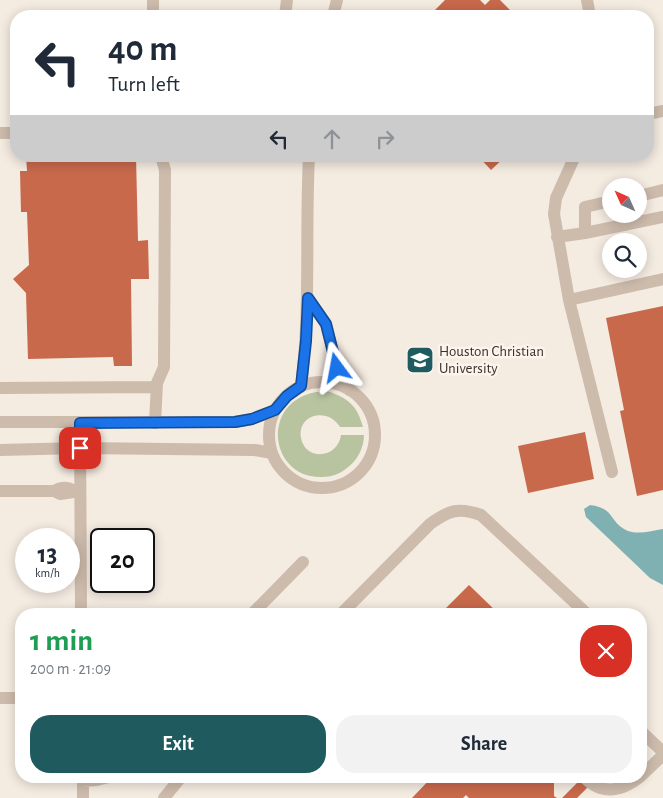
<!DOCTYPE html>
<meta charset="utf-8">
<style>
:root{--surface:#fff;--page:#f2f2f3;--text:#1f2937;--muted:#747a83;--accent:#1f5a5e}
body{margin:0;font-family:"Alegreya Sans",sans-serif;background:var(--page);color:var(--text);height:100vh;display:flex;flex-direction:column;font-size:19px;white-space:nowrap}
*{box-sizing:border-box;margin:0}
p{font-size:16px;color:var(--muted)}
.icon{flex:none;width:28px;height:28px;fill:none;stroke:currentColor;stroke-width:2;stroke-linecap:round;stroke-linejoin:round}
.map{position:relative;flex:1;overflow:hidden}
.side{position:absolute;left:15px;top:608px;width:632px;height:175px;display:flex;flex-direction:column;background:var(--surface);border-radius:20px;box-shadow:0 2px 12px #0003}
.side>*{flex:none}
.banner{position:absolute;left:10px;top:10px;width:644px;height:152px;border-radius:20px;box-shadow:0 2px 12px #0003;background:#fff;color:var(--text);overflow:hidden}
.needle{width:32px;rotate:315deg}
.buttons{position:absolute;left:602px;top:178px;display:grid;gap:10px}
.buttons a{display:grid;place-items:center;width:45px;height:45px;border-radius:50%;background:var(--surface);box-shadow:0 2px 12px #0003;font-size:25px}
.speed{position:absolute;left:15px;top:528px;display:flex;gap:10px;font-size:25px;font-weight:700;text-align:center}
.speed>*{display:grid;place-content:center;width:65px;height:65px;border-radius:50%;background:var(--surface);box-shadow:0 2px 12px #0003;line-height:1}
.speed small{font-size:12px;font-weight:400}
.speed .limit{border:2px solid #111;border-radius:8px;background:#fff;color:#111}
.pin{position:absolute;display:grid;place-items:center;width:42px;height:42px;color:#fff;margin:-21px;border-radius:10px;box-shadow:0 2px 8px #0006}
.me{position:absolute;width:55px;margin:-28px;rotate:347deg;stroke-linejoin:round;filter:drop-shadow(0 0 4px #0008)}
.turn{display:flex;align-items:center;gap:18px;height:105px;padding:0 15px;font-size:22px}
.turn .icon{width:65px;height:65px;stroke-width:2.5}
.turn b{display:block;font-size:35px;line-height:42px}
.lanes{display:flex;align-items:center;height:48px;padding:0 15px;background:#0003;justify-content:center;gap:25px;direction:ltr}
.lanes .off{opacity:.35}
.round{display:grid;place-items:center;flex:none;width:52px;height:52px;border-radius:20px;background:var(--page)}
.summary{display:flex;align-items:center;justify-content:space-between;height:85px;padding:0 15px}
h1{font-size:30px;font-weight:700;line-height:38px;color:#1e9e55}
.button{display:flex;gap:10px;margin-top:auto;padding:10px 15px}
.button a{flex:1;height:58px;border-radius:20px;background:var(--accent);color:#fff;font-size:20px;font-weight:700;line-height:58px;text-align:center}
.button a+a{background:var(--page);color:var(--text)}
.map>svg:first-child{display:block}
.green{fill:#b8c4a0}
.water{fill:#7fb0b2}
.building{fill:#c8694b}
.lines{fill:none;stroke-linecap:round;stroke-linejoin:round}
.minor{stroke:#cdbbac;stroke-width:12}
.route-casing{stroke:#114b97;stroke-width:12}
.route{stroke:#1a73e8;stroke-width:9}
.labels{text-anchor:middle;stroke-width:5;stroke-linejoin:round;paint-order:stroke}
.poi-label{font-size:15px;fill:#3b302b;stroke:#fbf5ee;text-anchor:start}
</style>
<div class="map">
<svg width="663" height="798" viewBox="0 0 663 798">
<rect width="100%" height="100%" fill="#f4ebe1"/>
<path class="green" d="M327,391C348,398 357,405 363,427H340C328,407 297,414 301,438C305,461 338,459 341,435H364C364,448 357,461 347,468C340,474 331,477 322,477C267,479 258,393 327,391Z"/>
<path class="water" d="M590,505C614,508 609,520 624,529C635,536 651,531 663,529V585L650,578L586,517L584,509Z"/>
<path class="building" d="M445,0H480L485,5L490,0H500L516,16H429Z
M26,156H136L138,241L148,240L149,279H131L132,366H114L113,357L28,359L26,293L13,279L29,265L27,212H21L20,171H27Z
M478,156H506L491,170Z
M663,306V490L637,496L620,411L624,410L606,318Z
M585,432L594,479L528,493L518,446Z
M469,585L499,614H444L442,612Z
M433,776H554V796L557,798H469L466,795L463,798H412Z
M584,776H599L577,798H562Z"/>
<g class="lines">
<path class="minor" d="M587,0L590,16
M153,16V0
M285,16L287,0
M333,16L337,0
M648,114L663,111
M0,133H16
M575,156L556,198L554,214L569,300L612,472
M639,196L663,190
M585,233V207L611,201
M557,237L585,233L663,217
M308,298L326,324L337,368L349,390
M569,300L663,279
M269 435a53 53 0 1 1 106 0a53 53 0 1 1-106 0Z
M301,387C311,310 305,233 309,156
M0,388L156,387
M0,422H235L252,419L275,410
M80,423L81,614
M155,423L157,383L164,367L165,170L161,156
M0,450L80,448L255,450L272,453
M0,491H54
M74,491C67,486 61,487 54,491L60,494L80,491
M252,614L303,562
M341,614L430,524C449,510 459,507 481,515L587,614
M0,698H21
M641,731L663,752
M583,776C602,796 621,792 641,776
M641,776L663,755
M83,781L97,780L113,776
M83,798V776
M164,798L182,776"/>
</g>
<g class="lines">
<defs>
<path id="route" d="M80,448V423L235,422L252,419L275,410L287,396L301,386L306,341L308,298L326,324L337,368"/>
</defs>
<use href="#route" class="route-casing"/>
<use href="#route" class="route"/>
</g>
<defs>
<symbol id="university-square" viewBox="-11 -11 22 22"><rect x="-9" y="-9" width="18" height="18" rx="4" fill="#1f5a5e" stroke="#fbf5ee"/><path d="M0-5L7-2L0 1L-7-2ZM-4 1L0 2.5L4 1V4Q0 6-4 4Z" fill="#fff"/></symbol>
</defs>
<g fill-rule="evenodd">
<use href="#university-square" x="404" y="344" width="32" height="32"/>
</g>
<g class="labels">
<g class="poi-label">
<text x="439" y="356">Houston Christian<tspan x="439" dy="17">University</tspan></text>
</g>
</g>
</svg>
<div class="buttons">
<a><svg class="needle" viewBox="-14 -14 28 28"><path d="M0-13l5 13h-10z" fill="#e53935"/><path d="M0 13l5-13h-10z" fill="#747a83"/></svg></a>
<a><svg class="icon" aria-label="search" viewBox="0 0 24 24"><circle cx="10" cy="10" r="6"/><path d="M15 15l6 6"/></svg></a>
</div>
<div class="speed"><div>13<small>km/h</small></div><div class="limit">20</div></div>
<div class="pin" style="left:80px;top:448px;background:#d93025"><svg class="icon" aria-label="arrive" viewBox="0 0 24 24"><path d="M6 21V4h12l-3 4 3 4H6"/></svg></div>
<svg class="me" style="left:337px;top:368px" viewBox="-20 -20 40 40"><path d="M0-17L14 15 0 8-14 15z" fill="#1a73e8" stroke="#fff" stroke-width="4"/></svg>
<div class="banner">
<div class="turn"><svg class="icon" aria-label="left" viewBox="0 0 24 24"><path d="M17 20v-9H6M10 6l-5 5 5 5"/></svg><div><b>40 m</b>Turn left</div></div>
<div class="lanes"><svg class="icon" aria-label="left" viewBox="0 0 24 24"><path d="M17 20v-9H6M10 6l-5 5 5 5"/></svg><svg class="icon off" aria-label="ahead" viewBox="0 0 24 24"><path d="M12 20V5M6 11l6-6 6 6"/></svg><svg class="icon off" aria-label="right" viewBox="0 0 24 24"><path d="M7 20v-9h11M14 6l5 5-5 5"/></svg></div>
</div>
<section class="side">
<div class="summary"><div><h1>1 min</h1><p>200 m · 21:09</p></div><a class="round" style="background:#d93025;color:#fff"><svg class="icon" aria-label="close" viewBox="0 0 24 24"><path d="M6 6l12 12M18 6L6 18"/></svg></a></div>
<div class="button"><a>Exit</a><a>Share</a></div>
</section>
</div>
